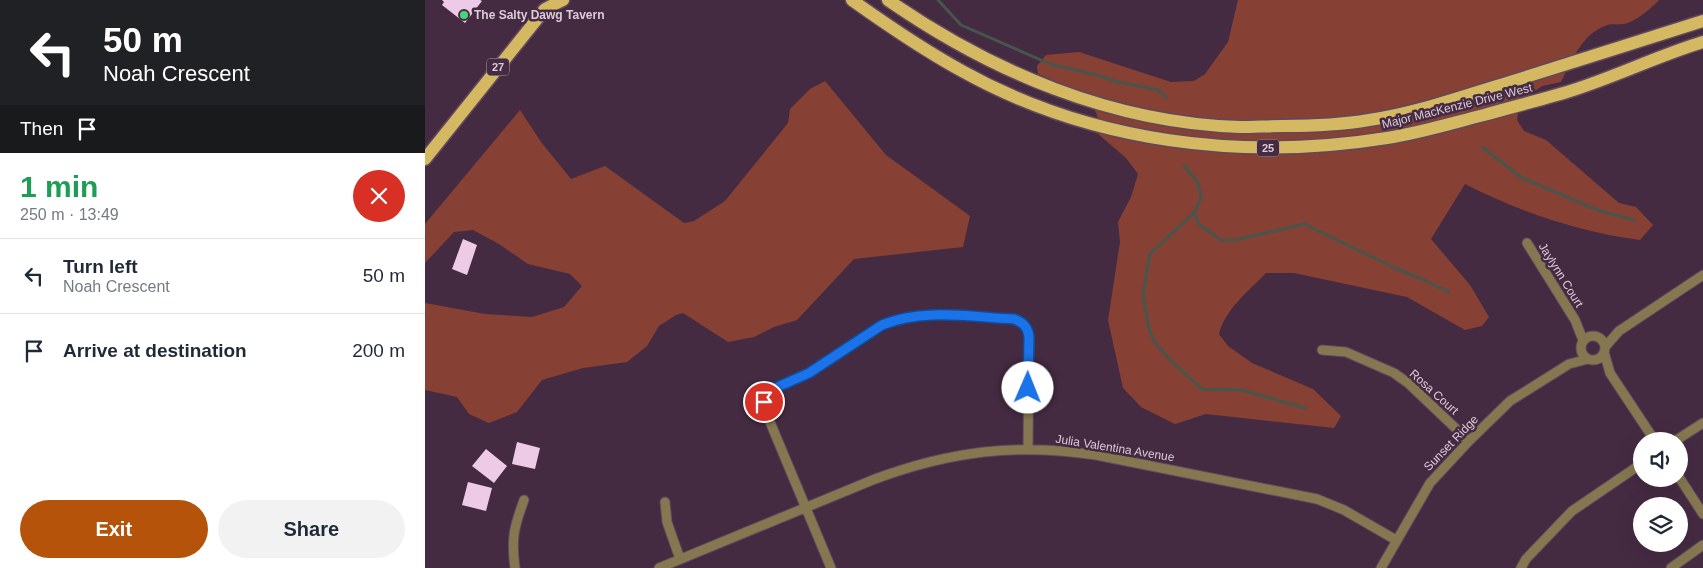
<!DOCTYPE html>
<meta charset="utf-8">
<style>
:root{--surface:#fff;--page:#f2f2f3;--text:#1f2937;--muted:#747a83;--line:#e0e1e3;--accent:#b45309}
body{margin:0;font-family:Helvetica,sans-serif;background:var(--page);color:var(--text);height:100vh;display:flex;flex-direction:column;font-size:19px;white-space:nowrap}
*{box-sizing:border-box;margin:0}
p{font-size:16px;color:var(--muted)}
.icon{flex:none;width:28px;height:28px;fill:none;stroke:currentColor;stroke-width:2;stroke-linecap:round;stroke-linejoin:round}
.map{position:relative;flex:1;overflow:hidden}
.side{display:flex;flex-direction:column;background:var(--surface);width:425px}
.side>*{flex:none}
.guide{background:#202124;color:#fff;overflow:hidden}
.buttons{position:absolute;left:1208px;top:432px;display:grid;gap:10px}
.buttons a{display:grid;place-items:center;width:55px;height:55px;border-radius:50%;background:var(--surface);box-shadow:0 5px 20px #0002;font-size:25px}
.pin{position:absolute;display:grid;place-items:center;width:42px;height:42px;color:#fff;margin:-21px;border:2px solid #fff;border-radius:50%;box-shadow:0 1px 5px #0007}
.me{position:absolute;width:55px;margin:-28px;rotate:1deg;stroke-linejoin:round;filter:drop-shadow(0 0 4px #0008)}
.turn{display:flex;align-items:center;gap:18px;height:105px;padding:0 20px;font-size:22px}
.turn .icon{width:65px;height:65px;stroke-width:2.5}
.turn b{display:block;font-size:35px;line-height:42px}
.then{display:flex;align-items:center;height:48px;padding:0 20px;background:#0003;gap:10px;font-size:19px}
.round{display:grid;place-items:center;flex:none;width:52px;height:52px;border-radius:26px;background:var(--page)}
.overview{display:flex;align-items:center;justify-content:space-between;height:85px;padding:0 20px}
h1{font-size:30px;font-weight:700;line-height:38px;color:#1e9e55}
.button{display:flex;gap:10px;margin-top:auto;padding:10px 20px}
.button a{flex:1;height:58px;border-radius:30px;background:var(--accent);color:#fff;font-size:20px;font-weight:700;line-height:58px;text-align:center}
.button a+a{background:var(--page);color:var(--text)}
ul{padding:0;list-style:none}
li{display:flex;align-items:center;gap:15px;height:75px;padding:0 20px;border-top:1px solid var(--line)}
li div{flex:1}
li b{display:block;font-size:19px}
li em{font-style:normal}
main{display:flex;flex:1;min-height:0}
.map>svg:first-child{display:block}
.green{fill:#874134}
.lines{fill:none;stroke-linecap:round;stroke-linejoin:round}
.stream{stroke:#46564c;stroke-width:3}
.building{fill:#edcbe7}
.street-casing{stroke:#60485d;stroke-width:11}
.primary-casing{stroke:#60485d;stroke-width:15}
.street{stroke:#857850;stroke-width:9}
.primary{stroke:#d5b862;stroke-width:12}
.route-casing{stroke:#114b97;stroke-width:12}
.route{stroke:#1a73e8;stroke-width:9}
.poi-dot{fill:#44d77a;stroke:#452b42;stroke-width:2}
.labels{text-anchor:middle;stroke-width:5;stroke-linejoin:round;paint-order:stroke}
.shield{fill:#452b42;stroke:#af9bac;stroke-width:1}
.shield-label{font-size:11px;font-weight:bold;fill:#dccbd9}
.poi-label{font-size:12px;font-weight:bold;fill:#dccbd9;stroke:#452b42;text-anchor:start}
.street-label{font-size:12px;fill:#dccbd9;stroke:#452b42}
</style>
<main>
<section class="side">
<div class="guide">
<div class="turn"><svg class="icon" aria-label="left" viewBox="0 0 24 24"><path d="M17 20v-9H6M10 6l-5 5 5 5"/></svg><div><b>50 m</b>Noah Crescent</div></div>
<div class="then">Then<svg class="icon" aria-label="arrive" viewBox="0 0 24 24"><path d="M6 21V4h12l-3 4 3 4H6"/></svg></div>
</div>
<div class="overview"><div><h1>1 min</h1><p>250 m · 13:49</p></div><a class="round" style="background:#d93025;color:#fff"><svg class="icon" aria-label="close" viewBox="0 0 24 24"><path d="M6 6l12 12M18 6L6 18"/></svg></a></div>
<ul>
<li><svg class="icon" aria-label="left" viewBox="0 0 24 24"><path d="M17 20v-9H6M10 6l-5 5 5 5"/></svg><div><b>Turn left</b><p>Noah Crescent</p></div><em>50 m</em></li>
<li><svg class="icon" aria-label="arrive" viewBox="0 0 24 24"><path d="M6 21V4h12l-3 4 3 4H6"/></svg><div><b>Arrive at destination</b></div><em>200 m</em></li>
</ul>
<div class="button"><a>Exit</a><a>Share</a></div>
</section>
<div class="map">
<svg width="1278" height="568" viewBox="0 0 1278 568">
<rect width="100%" height="100%" fill="#452b42"/>
<path class="green" d="M813,0H1234C1227,8 1210,22 1199,24C1193,25 1186,23 1180,26C1157,34 1146,62 1136,82L1117,86L1098,100L1094,106L1092,120L1099,131L1121,140L1194,203L1211,207L1228,225L1215,240C1154,232 1095,212 1040,184L1006,239L1045,285L1064,317L1057,326L1040,330L982,297L869,273H841C824,291 800,309 794,334L803,346L827,363L888,389L916,416L909,428L781,414L750,424L716,407L698,388L683,320L695,242L693,222L706,197L713,174L701,158L672,133C672,129 673,125 673,121C673,97 631,82 613,74L612,66L621,55L654,52L746,82L769,81L780,74L803,42Z
M400,81L461,155L545,216L538,247L429,259L372,320L349,327L329,337L303,342L258,313L251,315L234,326L222,346L202,362L158,368L117,380L92,412L64,423L44,414L32,397L0,390V303L60,314L107,317L139,307L157,286L145,274L103,264L74,244L48,230L29,232L0,263V224L95,110L116,142L146,179L180,166L259,223L269,221L300,201L363,123L365,109L385,89Z"/>
<g class="lines">
<path class="stream" d="M513,0L536,25L625,64L672,75L693,82L734,90L742,98
M1057,147L1097,178L1175,211L1209,220
M759,165L773,183L776,198L769,213L725,254L718,295L724,329L729,341L745,360L777,389L817,390L880,408
M769,213L774,224L795,240H811L879,224L972,269L1001,281L1024,292"/>
</g>
<path class="building" d="M17,0H55L57,1L40,23L17,5L19,2Z
M38,239L52,245L42,275L27,269Z
M92,442L115,448L110,469L87,464Z
M61,449L82,466L69,483L47,466Z
M43,482L67,488L61,511L37,505Z"/>
<g class="lines">
<defs>
<path id="street" d="M1102,243L1150,320L1158,340
M1156 348a12 12 0 1 1 24 0a12 12 0 1 1-24 0Z
M1180,347L1194,331L1278,275
M897,350L921,352L969,373L983,383L1044,441
M1179,352L1185,373L1230,441
M1250,441L1278,423
M1254,477L1278,514
M240,502L242,522L255,559
M90,568C86,539 89,527 99,500
M234,568L450,479C526,451 591,443 671,455L892,499L919,510L971,540
M406,568L340,410L339,402L342,394L348,389L384,373L457,325C498,308 545,317 589,319C598,322 603,327 604,337L603,449
M956,568L1005,483L1044,441L1085,401L1144,364L1163,359
M1096,568L1101,559L1147,511L1216,464
M1246,568L1278,545"/>
<path id="primary" d="M427,0C462,25 499,50 537,71C666,143 818,161 962,138C995,133 1027,123 1059,115C1087,107 1115,100 1142,92C1188,78 1232,56 1278,42
M463,0C567,72 687,123 815,127C829,127 844,126 858,126C887,126 915,125 944,120C992,113 1038,96 1085,82C1149,62 1214,41 1278,21
M0,159L120,9L138,0"/>
</defs>
<use href="#street" class="street-casing"/>
<use href="#primary" class="primary-casing"/>
<use href="#street" class="street"/>
<use href="#primary" class="primary"/>
</g>
<g class="lines">
<defs>
<path id="route" d="M339,402L342,394L348,389L384,373L457,325C498,308 545,317 589,319C598,322 603,327 604,337L603,388"/>
</defs>
<use href="#route" class="route-casing"/>
<use href="#route" class="route"/>
</g>
<circle class="poi-dot" cx="39" cy="15" r="5"/>
<g class="labels">
<g class="shield">
<rect x="62" y="58.5" width="22" height="17" rx="4"/>
<rect x="832" y="139.5" width="22" height="17" rx="4"/>
</g>
<g class="shield-label">
<text x="73" y="71">27</text>
<text x="843" y="152">25</text>
</g>
<g class="poi-label">
<text x="49" y="19">The Salty Dawg Tavern</text>
</g>
<g class="street-label">
<text transform="translate(1032 106) rotate(-14)" y="4">Major MacKenzie Drive West</text>
<text transform="translate(1136 275) rotate(58)" y="4">Jaylynn Court</text>
<text transform="translate(1009 392) rotate(42)" y="4">Rosa Court</text>
<text transform="translate(1026 443) rotate(-46)" y="4">Sunset Ridge</text>
<text transform="translate(690 448) rotate(9)" y="4">Julia Valentina Avenue</text>
</g>
</g>
</svg>
<div class="buttons">
<a><svg class="icon" aria-label="sound" viewBox="0 0 24 24"><path d="M4 9h4l5-4v14l-5-4H4zM17 9q2 3 0 6"/></svg></a>
<a><svg class="icon" aria-label="layers" viewBox="0 0 24 24"><path d="M12 4l9 5-9 5-9-5zM3 14l9 5 9-5"/></svg></a>
</div>
<div class="pin" style="left:339px;top:402px;background:#d93025"><svg class="icon" aria-label="arrive" viewBox="0 0 24 24"><path d="M6 21V4h12l-3 4 3 4H6"/></svg></div>
<svg class="me" style="left:603px;top:388px" viewBox="-20 -20 40 40"><circle r="19" fill="#fff"/><path d="M0-13L10 11 0 6-10 11z" fill="#1a73e8"/></svg>
</div>
</main>
